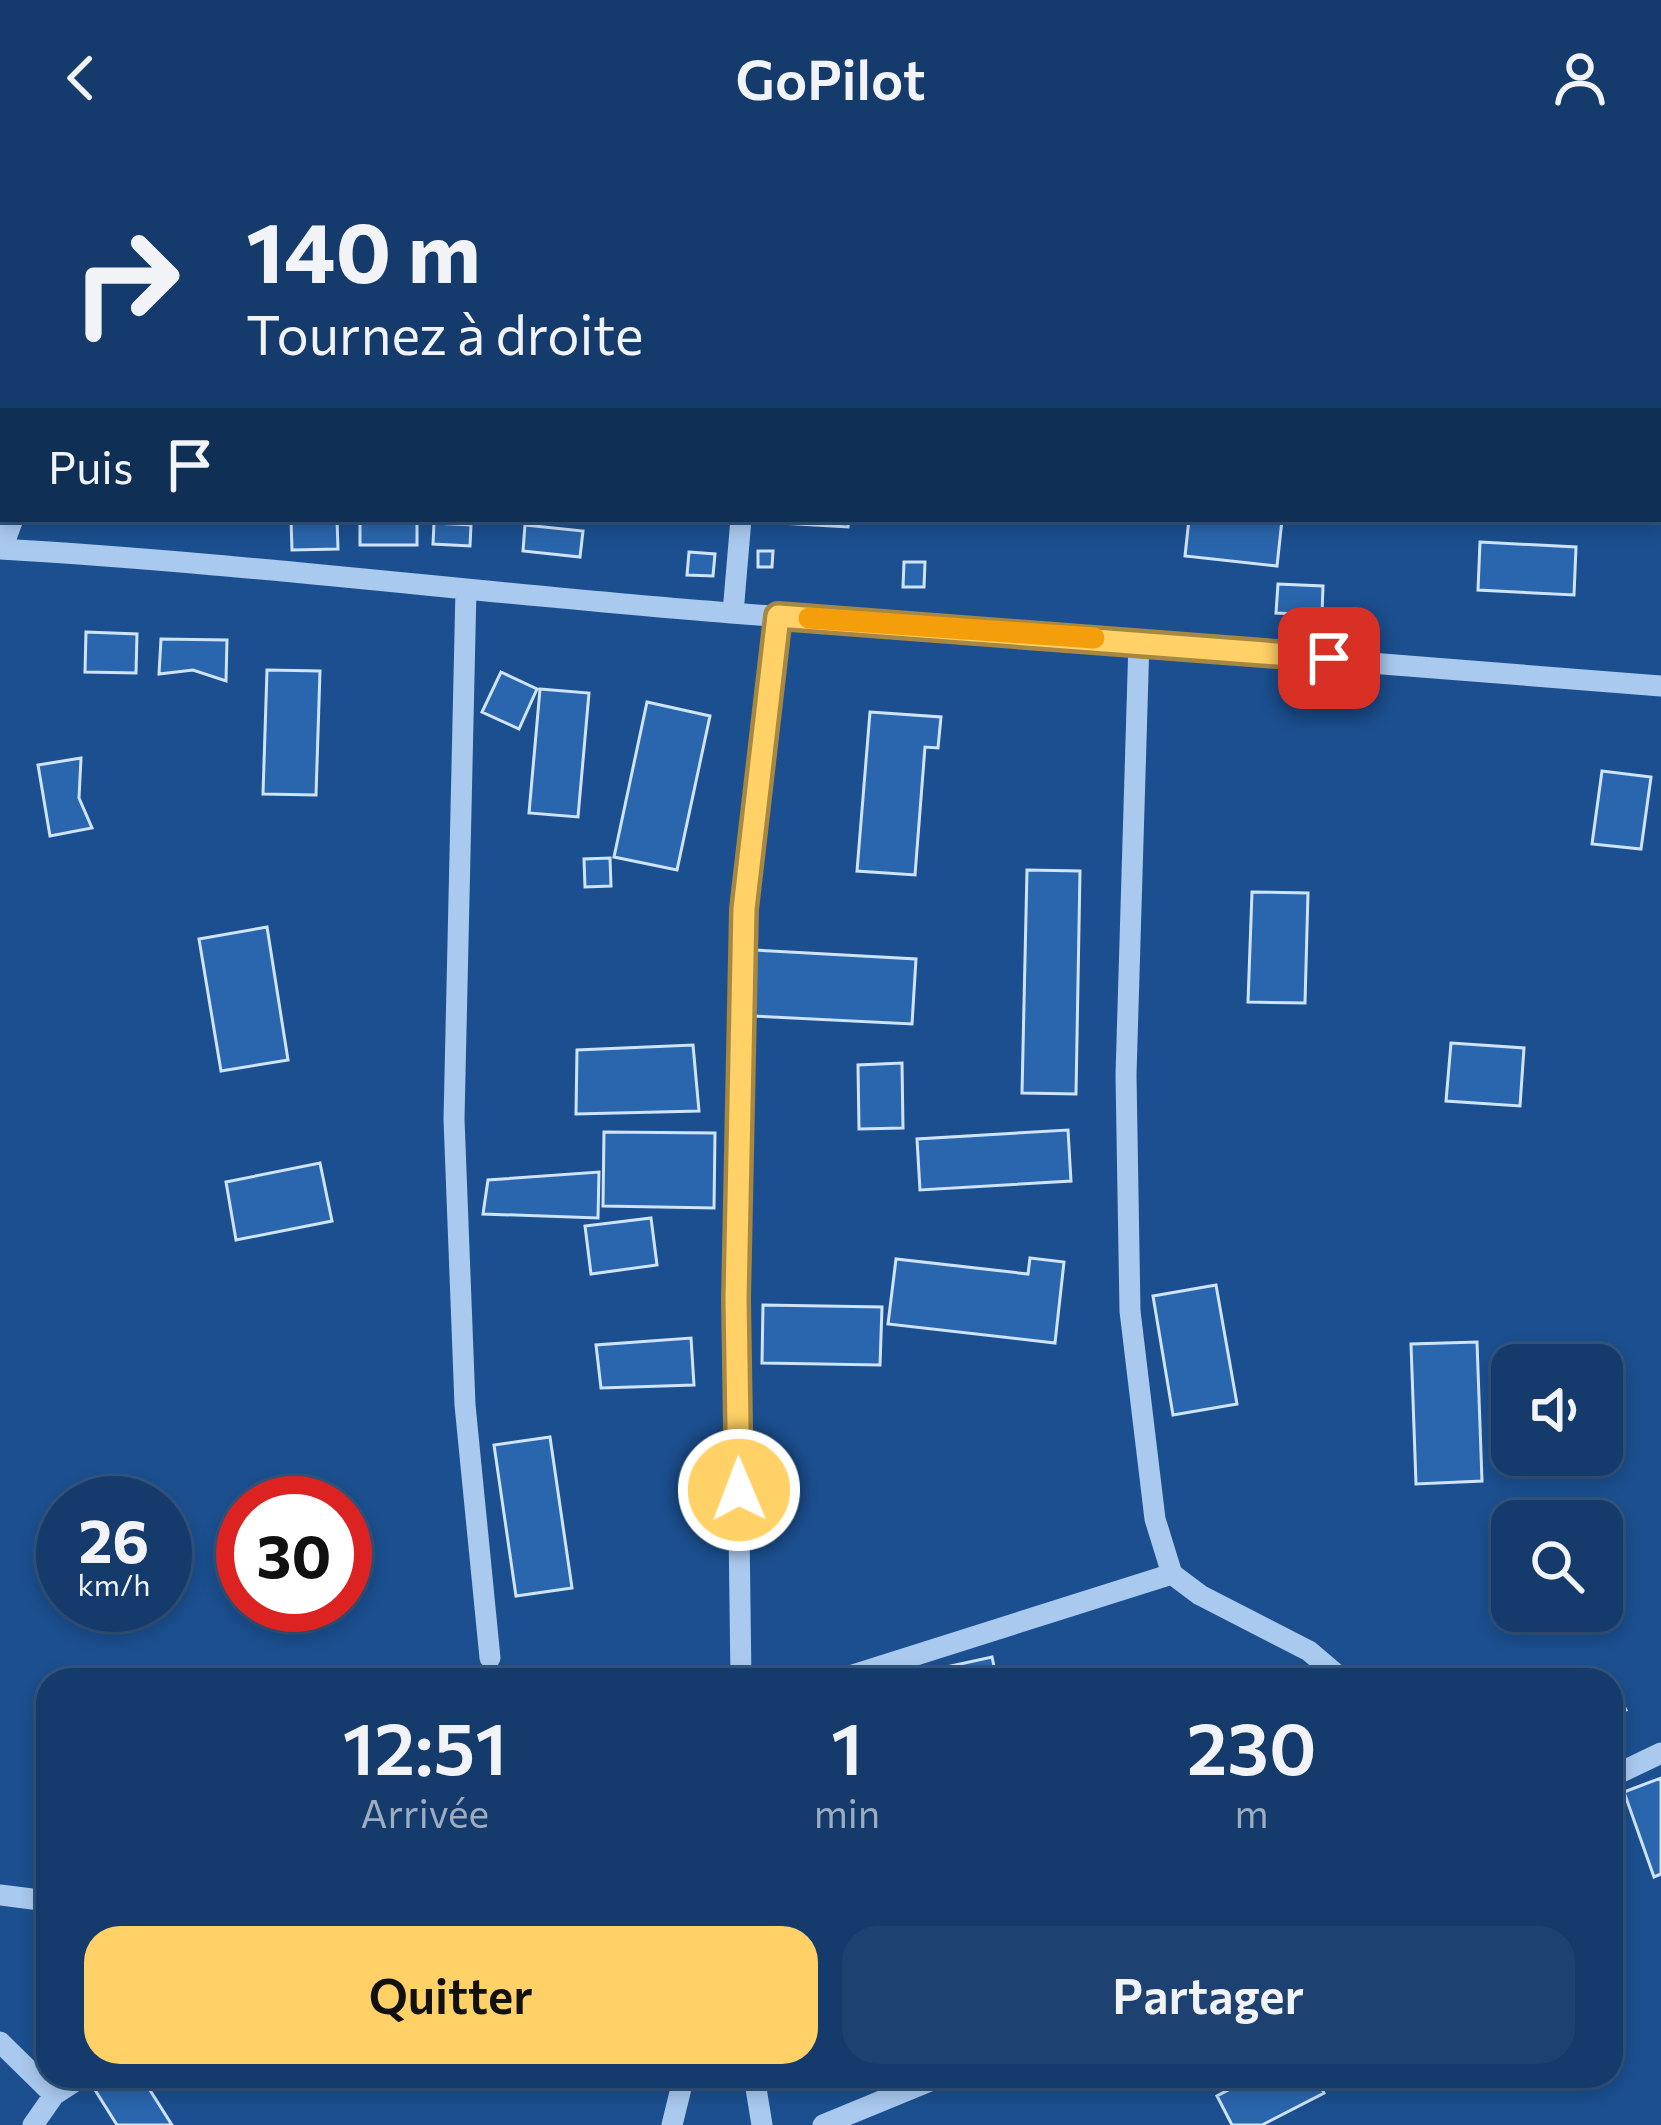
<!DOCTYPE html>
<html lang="fr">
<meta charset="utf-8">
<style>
:root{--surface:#143b6b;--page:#1d4271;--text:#f1f3f6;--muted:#9dadc1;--line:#33557e;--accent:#ffd166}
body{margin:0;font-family:Commissioner,sans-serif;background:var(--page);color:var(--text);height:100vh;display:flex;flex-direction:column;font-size:45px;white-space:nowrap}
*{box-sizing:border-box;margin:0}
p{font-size:39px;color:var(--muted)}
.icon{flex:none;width:66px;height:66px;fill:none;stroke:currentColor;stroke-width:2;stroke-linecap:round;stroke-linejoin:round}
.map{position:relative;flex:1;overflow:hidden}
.details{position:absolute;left:36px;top:1512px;width:1587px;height:420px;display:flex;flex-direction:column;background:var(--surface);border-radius:36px;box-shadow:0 6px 18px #0003,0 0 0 3px var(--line)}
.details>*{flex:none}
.guide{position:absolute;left:0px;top:0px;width:1662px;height:366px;box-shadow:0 6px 18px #0003,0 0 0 3px var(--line);background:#143b6b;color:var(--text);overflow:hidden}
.buttons{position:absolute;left:1491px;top:1188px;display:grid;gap:24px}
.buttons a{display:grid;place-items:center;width:132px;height:132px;border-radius:24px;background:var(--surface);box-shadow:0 6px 18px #0003,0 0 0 3px var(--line);font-size:60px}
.speed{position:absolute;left:36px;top:1320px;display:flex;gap:24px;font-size:60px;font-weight:700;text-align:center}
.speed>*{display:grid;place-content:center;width:156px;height:156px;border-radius:50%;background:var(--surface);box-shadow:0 6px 18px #0003,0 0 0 3px var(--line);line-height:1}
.speed small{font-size:30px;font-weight:400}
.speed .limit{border:18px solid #d22;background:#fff;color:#111}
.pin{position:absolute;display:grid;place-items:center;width:102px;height:102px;color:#fff;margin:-51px;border-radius:24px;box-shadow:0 6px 18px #0006}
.me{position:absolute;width:132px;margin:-66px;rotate:359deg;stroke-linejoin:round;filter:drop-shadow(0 0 9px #0008)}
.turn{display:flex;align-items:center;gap:42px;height:252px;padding:0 48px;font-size:54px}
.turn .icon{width:156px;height:156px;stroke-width:2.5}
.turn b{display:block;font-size:84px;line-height:102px}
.then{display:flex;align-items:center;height:114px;padding:0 48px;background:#0003;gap:24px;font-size:45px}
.eta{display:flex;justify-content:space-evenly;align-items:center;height:204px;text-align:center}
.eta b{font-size:72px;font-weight:600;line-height:84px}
.action{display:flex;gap:24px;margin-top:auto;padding:24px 48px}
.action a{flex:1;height:138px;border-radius:36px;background:var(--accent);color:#111;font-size:48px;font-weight:600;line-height:138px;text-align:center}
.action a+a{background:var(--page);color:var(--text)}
header{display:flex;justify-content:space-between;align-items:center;height:156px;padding:0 48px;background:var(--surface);font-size:54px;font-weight:600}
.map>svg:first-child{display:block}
.building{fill:#2a66ad;stroke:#cfe3fa;stroke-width:3}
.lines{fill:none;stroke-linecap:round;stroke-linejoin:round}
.minor{stroke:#a9c9ee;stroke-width:21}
.route-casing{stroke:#a68842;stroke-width:30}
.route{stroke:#ffd166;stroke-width:21}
.slow{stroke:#f59e0b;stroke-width:21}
</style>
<header><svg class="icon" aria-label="back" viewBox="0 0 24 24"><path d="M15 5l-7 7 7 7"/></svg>GoPilot<svg class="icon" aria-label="person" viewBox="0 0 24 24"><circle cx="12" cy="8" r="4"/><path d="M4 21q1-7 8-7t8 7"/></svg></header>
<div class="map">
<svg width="1661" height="1969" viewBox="0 0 1661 1969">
<rect width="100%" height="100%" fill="#1b4f8f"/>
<path class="building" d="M0,132L3,141L0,222Z
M291,363H337L338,393L292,394Z
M360,363H417V389H360Z
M760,363H849L848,371L760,366Z
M1189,363L1282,364L1277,410L1185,400Z
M434,367L471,369L470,390L433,388Z
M525,369L583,375L580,401L523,395Z
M1480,386L1576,391L1574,439L1478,434Z
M758,395H773L772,411H758Z
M689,396L715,398L713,420L687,419Z
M904,406H925L924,431H903Z
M1278,428L1323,430L1322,459L1276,457Z
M86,476L137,478L136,517L85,516Z
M161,483L227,484L226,525L193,514L159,518Z
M267,514L320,515L316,639L263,638Z
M501,516L537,533L519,573L482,556Z
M540,533L589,537L578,661L529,657Z
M647,546L710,560L677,714L614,701Z
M870,556L941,561L938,592L925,591L915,719L857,715Z
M81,602L79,642L92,672L50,680L38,609Z
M1602,615L1651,621L1641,693L1592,688Z
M610,702L611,730L585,731L584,703Z
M1027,714L1080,715L1076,938L1022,937Z
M1252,736L1308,737L1305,847L1248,846Z
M267,771L288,904L221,915L199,783Z
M755,794L916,803L912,868L752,860Z
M1451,887L1524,892L1520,950L1446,945Z
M693,889L699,955L576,958L577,894Z
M902,907L903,972L859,973L858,909Z
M1068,974L1071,1025L920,1034L917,983Z
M604,976L715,977L714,1052L603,1050Z
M320,1007L332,1065L236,1084L226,1026Z
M599,1016L598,1062L483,1058L488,1024Z
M651,1062L657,1109L591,1118L585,1070Z
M1030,1102L1064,1106L1055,1187L888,1168L896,1103L1028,1118Z
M1216,1129L1237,1248L1173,1259L1153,1140Z
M763,1149L882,1151L880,1209L762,1207Z
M691,1182L694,1229L601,1232L596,1189Z
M1477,1186L1482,1325L1416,1328L1411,1188Z
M550,1281L572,1432L516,1440L494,1289Z
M992,1501L997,1524H920L919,1517Z
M1611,1525L1626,1554L1611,1561Z
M1661,1622V1718L1654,1721L1624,1636Z
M99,1920H141L172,1969H117L90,1926Z
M1255,1920H1315L1324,1937L1262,1969H1232L1217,1940Z"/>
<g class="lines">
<path class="minor" d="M226,3L229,0
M775,3V0
M1659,347H1661
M0,393C244,407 487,438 731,457C1041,481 1351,504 1661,530
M2,393L13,363
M466,433L454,963L465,1249L490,1502
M733,457L741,363
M1139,485L1126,919L1130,1155L1155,1363L1172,1418L1200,1439L1309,1495L1343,1524
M741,1524L736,1143L744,753L777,460
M837,1524L1172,1418
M1611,1621L1661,1597
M0,1739L48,1745
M0,1886L54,1939
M754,1920L762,1969
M33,1969L54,1939L83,1920
M672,1969L684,1920
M823,1969L942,1920"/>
</g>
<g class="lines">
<defs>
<path id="route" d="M739,1334L736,1143L744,753L778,460L1329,502"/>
</defs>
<use href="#route" class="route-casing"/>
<use href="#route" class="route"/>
<path class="slow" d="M809,462L1094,482"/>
</g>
</svg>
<div class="buttons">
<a><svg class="icon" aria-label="sound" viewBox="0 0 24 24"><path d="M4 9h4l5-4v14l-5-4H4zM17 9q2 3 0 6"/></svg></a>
<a><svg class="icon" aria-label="search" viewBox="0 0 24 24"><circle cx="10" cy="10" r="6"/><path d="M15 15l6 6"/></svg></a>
</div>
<div class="speed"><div>26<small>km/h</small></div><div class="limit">30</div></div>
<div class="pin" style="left:1329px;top:502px;background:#d93025"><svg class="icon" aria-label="arrive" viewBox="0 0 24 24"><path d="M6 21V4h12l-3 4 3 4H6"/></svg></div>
<svg class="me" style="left:739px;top:1334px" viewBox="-20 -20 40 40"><circle r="17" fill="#ffd166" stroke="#fff" stroke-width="3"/><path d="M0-11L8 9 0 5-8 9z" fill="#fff"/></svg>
<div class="guide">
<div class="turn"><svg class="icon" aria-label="right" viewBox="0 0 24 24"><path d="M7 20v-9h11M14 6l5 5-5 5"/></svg><div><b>140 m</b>Tournez à droite</div></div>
<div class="then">Puis<svg class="icon" aria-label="arrive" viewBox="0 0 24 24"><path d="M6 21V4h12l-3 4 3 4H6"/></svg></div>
</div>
<section class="details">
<div class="eta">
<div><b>12:51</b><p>Arrivée</p></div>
<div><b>1</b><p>min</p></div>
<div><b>230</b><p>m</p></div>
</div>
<div class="action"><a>Quitter</a><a>Partager</a></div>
</section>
</div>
